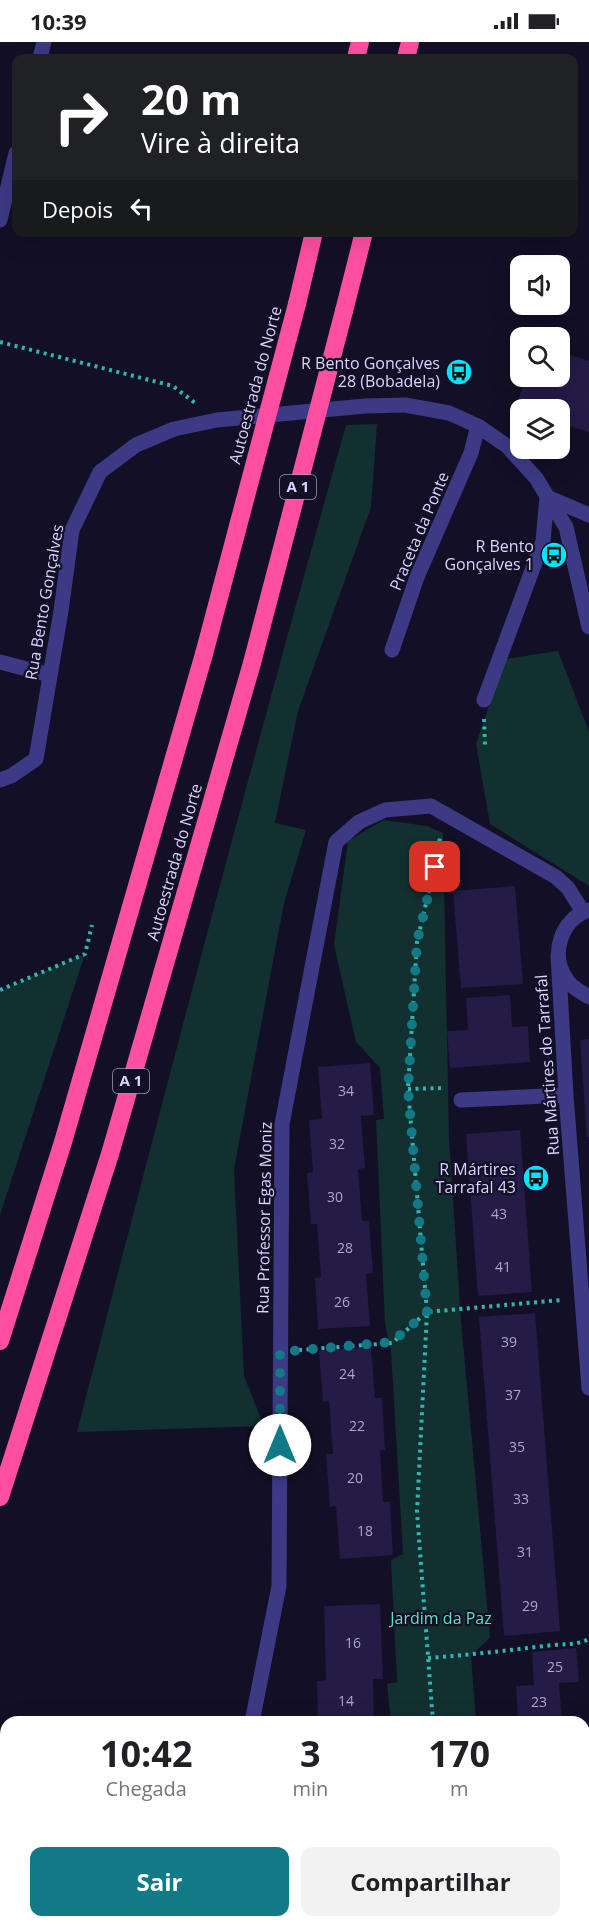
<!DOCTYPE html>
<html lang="pt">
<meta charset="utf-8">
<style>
:root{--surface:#fff;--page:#f2f2f2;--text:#202124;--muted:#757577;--accent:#127987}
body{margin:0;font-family:"Open Sans",sans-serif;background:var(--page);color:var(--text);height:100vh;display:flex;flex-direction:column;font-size:22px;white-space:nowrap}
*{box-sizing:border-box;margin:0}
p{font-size:20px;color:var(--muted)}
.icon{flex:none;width:33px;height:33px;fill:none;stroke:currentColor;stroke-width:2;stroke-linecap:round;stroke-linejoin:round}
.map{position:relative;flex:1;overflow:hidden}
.panel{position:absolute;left:0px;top:1674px;width:590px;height:212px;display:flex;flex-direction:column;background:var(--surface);border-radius:18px 18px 0 0;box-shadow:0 6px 24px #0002}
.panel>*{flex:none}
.hud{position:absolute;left:12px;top:12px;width:566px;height:183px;border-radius:12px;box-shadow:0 6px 24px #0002;background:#202124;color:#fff;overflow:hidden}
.fabs{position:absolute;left:510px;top:213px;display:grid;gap:12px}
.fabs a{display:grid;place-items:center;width:60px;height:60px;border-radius:12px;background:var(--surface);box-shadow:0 6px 24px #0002;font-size:30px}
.pin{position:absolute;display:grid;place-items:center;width:51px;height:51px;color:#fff;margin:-26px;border-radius:12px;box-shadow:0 3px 9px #0006}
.me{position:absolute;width:66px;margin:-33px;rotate:0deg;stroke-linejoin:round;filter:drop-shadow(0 0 4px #0008)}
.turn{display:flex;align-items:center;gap:21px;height:126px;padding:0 30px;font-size:27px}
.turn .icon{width:78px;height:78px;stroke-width:2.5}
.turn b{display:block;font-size:42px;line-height:51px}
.then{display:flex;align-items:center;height:57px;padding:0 30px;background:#0003;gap:12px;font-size:22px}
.eta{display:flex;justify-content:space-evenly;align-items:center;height:102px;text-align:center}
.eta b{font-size:36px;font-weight:700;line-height:42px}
.cta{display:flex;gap:12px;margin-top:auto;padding:12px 30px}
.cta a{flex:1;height:69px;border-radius:12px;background:var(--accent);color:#fff;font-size:24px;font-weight:700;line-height:69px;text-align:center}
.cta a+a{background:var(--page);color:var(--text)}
.status{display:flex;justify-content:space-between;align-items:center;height:42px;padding:0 30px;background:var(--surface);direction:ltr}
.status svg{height:16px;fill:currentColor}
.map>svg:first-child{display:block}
.green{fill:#12302f}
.building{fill:#241b47}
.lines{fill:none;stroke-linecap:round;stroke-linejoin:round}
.path{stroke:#2fb8b0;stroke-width:4;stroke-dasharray:3 4.5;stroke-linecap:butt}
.minor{stroke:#3d3a85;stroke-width:15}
.highway{stroke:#ff4fa3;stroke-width:18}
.highway-bridge{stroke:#ff4fa3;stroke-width:18}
.route{stroke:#127987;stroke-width:10;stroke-dasharray:0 18}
.labels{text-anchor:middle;stroke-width:4.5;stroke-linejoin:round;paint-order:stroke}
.number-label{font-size:14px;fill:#aca6d1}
.shield{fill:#130f26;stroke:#9e99be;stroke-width:1.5}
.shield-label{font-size:15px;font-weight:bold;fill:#d9d4ff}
.poi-label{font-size:16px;fill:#d9d4ff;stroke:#130f26;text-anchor:end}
.street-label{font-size:16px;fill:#d9d4ff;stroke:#130f26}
.park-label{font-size:16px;fill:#5fe0c0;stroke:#130f26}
</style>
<div class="status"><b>10:39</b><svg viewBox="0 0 49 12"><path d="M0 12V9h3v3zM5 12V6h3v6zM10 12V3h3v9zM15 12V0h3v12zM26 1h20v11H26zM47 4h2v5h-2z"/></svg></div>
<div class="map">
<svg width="589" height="1885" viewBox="0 0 589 1885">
<rect width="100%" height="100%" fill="#130f26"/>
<path class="green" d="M377,382L371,465L298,669L275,781L306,788L284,861L234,1127L244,1334L264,1384L77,1390C163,1054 252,718 346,383Z
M558,609L589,690V844L490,782L476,702L505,617Z
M384,778L427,784L443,791L449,1096L461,1279L490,1596L471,1613L476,1680H391L387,1642L397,1640L391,1518L403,1512L391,1309L385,1282L376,1078L384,1077L380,1026L356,1000L334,903L348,799Z
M85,912L0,1173V948Z
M335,1880H492V1885H335Z"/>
<path class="building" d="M560,310L589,319V390L560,381V368H520V370L515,369L526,334H560Z
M515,844L523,942L461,946L453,849Z
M510,953L512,985L528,984L530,1020L450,1026L447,989L468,988L466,956Z
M589,997V1095H587L580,998Z
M370,1021L374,1073L361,1074L365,1126L358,1127L362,1179H369L373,1231L366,1232L370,1284L318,1287L315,1236L321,1235L317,1182H311L307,1131L313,1130L309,1078L322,1077L318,1025Z
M520,1088L532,1250L478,1254L466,1092Z
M535,1271L560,1589L504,1594L479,1275Z
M371,1305L375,1356H382L385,1408H380L383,1460H390L393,1513L340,1517L336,1464L330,1465L326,1412H333L329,1359L323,1360L319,1309Z
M380,1562L383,1637H373L374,1680H318L317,1639L326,1638L324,1564Z
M576,1606L579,1640L559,1641L562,1680H518L516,1644L534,1643L532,1610Z
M584,1722H585L589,1773L584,1774Z
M274,1880H335V1885H275Z
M514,1880H568V1885H515Z"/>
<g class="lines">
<path class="path" d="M0,300L173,344L195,361
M484,677L485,703
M0,948L85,912L92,883
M408,1047L444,1046
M299,1308L392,1301L427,1270L561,1258
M428,1616C470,1613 511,1608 553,1603C566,1602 577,1603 589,1597
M433,1680L417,1470L427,1270L408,1047L417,900L439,806L440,792
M584,1787L589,1785
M448,1880L449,1885"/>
<path class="minor" d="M40,16L44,0
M0,178L16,111
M547,455L589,473
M392,608L417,535L471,411L478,384
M0,620L50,633
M484,658L543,499L547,455
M0,738L11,734L36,717L61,569L72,488L100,430L136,403L174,387L217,378L365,364L405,363L449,371L478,384L507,404L536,436L566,485L589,585
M589,868C561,877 549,913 567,938C572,946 581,950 589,955
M558,913L566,1053L589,1346
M461,1058L566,1053
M252,1680L279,1544L282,1082L336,800L359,780L385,768L431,764L556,835L568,846L583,870
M242,1880L246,1885
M202,1885L204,1880"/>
<path class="highway" d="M356,16L360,0
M406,16L410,0
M297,262L314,190
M344,269L364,190
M0,1299L63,1100L204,612
M0,1455L110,1112L252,621"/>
<path class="highway-bridge" d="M204,612L297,262
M252,621L344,269"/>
</g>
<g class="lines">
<path class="route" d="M280,1403V1310L392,1300L427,1270L408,1047L417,900L435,825"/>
</g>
<defs>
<symbol id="bus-disc" viewBox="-11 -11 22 22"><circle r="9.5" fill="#00e5ff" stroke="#130f26"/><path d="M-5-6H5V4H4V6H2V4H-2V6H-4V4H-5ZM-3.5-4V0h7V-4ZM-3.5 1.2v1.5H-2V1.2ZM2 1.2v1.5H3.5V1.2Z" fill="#111"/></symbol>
</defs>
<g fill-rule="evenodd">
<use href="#bus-disc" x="444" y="315" width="30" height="30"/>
<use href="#bus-disc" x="539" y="498" width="30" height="30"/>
<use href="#bus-disc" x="521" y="1121" width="30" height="30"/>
</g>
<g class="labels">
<g class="number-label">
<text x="346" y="1054">34</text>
<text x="337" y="1107">32</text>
<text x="335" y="1160">30</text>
<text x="499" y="1177">43</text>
<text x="345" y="1211">28</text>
<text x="503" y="1230">41</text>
<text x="342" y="1265">26</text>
<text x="509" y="1305">39</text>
<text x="347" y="1337">24</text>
<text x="513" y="1358">37</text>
<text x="357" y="1389">22</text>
<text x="517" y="1410">35</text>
<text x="355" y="1441">20</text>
<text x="521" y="1462">33</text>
<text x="365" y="1494">18</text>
<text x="525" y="1515">31</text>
<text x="530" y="1569">29</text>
<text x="353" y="1606">16</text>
<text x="555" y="1630">25</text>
<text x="346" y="1664">14</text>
<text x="539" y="1665">23</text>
</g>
<g class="shield">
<rect x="280" y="433" width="36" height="24" rx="4.5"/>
<rect x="113" y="1027" width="36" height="24" rx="4.5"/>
</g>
<g class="shield-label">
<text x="298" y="450">A 1</text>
<text x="131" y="1044">A 1</text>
</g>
<g class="poi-label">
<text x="440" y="327">R Bento Gonçalves<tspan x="440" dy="18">28 (Bobadela)</tspan></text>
<text x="534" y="510">R Bento<tspan x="534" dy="18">Gonçalves 1</tspan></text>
<text x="516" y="1133">R Mártires<tspan x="516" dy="18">Tarrafal 43</tspan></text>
</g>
<g class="street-label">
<text transform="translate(255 343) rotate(-75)" y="6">Autoestrada do Norte</text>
<text transform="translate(419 489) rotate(-67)" y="6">Praceta da Ponte</text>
<text transform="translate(44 560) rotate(-80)" y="6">Rua Bento Gonçalves</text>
<text transform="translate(174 820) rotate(-74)" y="6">Autoestrada do Norte</text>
<text transform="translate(547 1023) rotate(-94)" y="6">Rua Mártires do Tarrafal</text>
<text transform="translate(264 1176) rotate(-89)" y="6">Rua Professor Egas Moniz</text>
</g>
<g class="park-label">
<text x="441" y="1582">Jardim da Paz</text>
</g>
</g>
</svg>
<div class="fabs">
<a><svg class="icon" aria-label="sound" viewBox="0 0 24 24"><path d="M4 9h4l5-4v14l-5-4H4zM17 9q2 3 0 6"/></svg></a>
<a><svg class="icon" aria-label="search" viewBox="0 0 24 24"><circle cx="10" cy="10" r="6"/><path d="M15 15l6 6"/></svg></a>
<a><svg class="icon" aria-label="layers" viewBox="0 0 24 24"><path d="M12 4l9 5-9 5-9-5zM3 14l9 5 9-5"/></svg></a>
</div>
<div class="pin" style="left:435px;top:825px;background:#d93025"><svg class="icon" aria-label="arrive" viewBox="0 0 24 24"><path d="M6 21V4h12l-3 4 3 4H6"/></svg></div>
<svg class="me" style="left:280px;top:1403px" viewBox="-20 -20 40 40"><circle r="19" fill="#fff"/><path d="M0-13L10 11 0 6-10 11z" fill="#127987"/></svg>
<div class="hud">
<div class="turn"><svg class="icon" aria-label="right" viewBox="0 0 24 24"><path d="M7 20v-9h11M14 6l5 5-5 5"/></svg><div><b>20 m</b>Vire à direita</div></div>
<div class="then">Depois<svg class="icon" aria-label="left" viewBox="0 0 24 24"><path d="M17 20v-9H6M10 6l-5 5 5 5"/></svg></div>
</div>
<section class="panel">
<div class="eta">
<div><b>10:42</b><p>Chegada</p></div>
<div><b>3</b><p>min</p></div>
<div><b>170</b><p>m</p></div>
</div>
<div class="cta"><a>Sair</a><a>Compartilhar</a></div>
</section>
</div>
